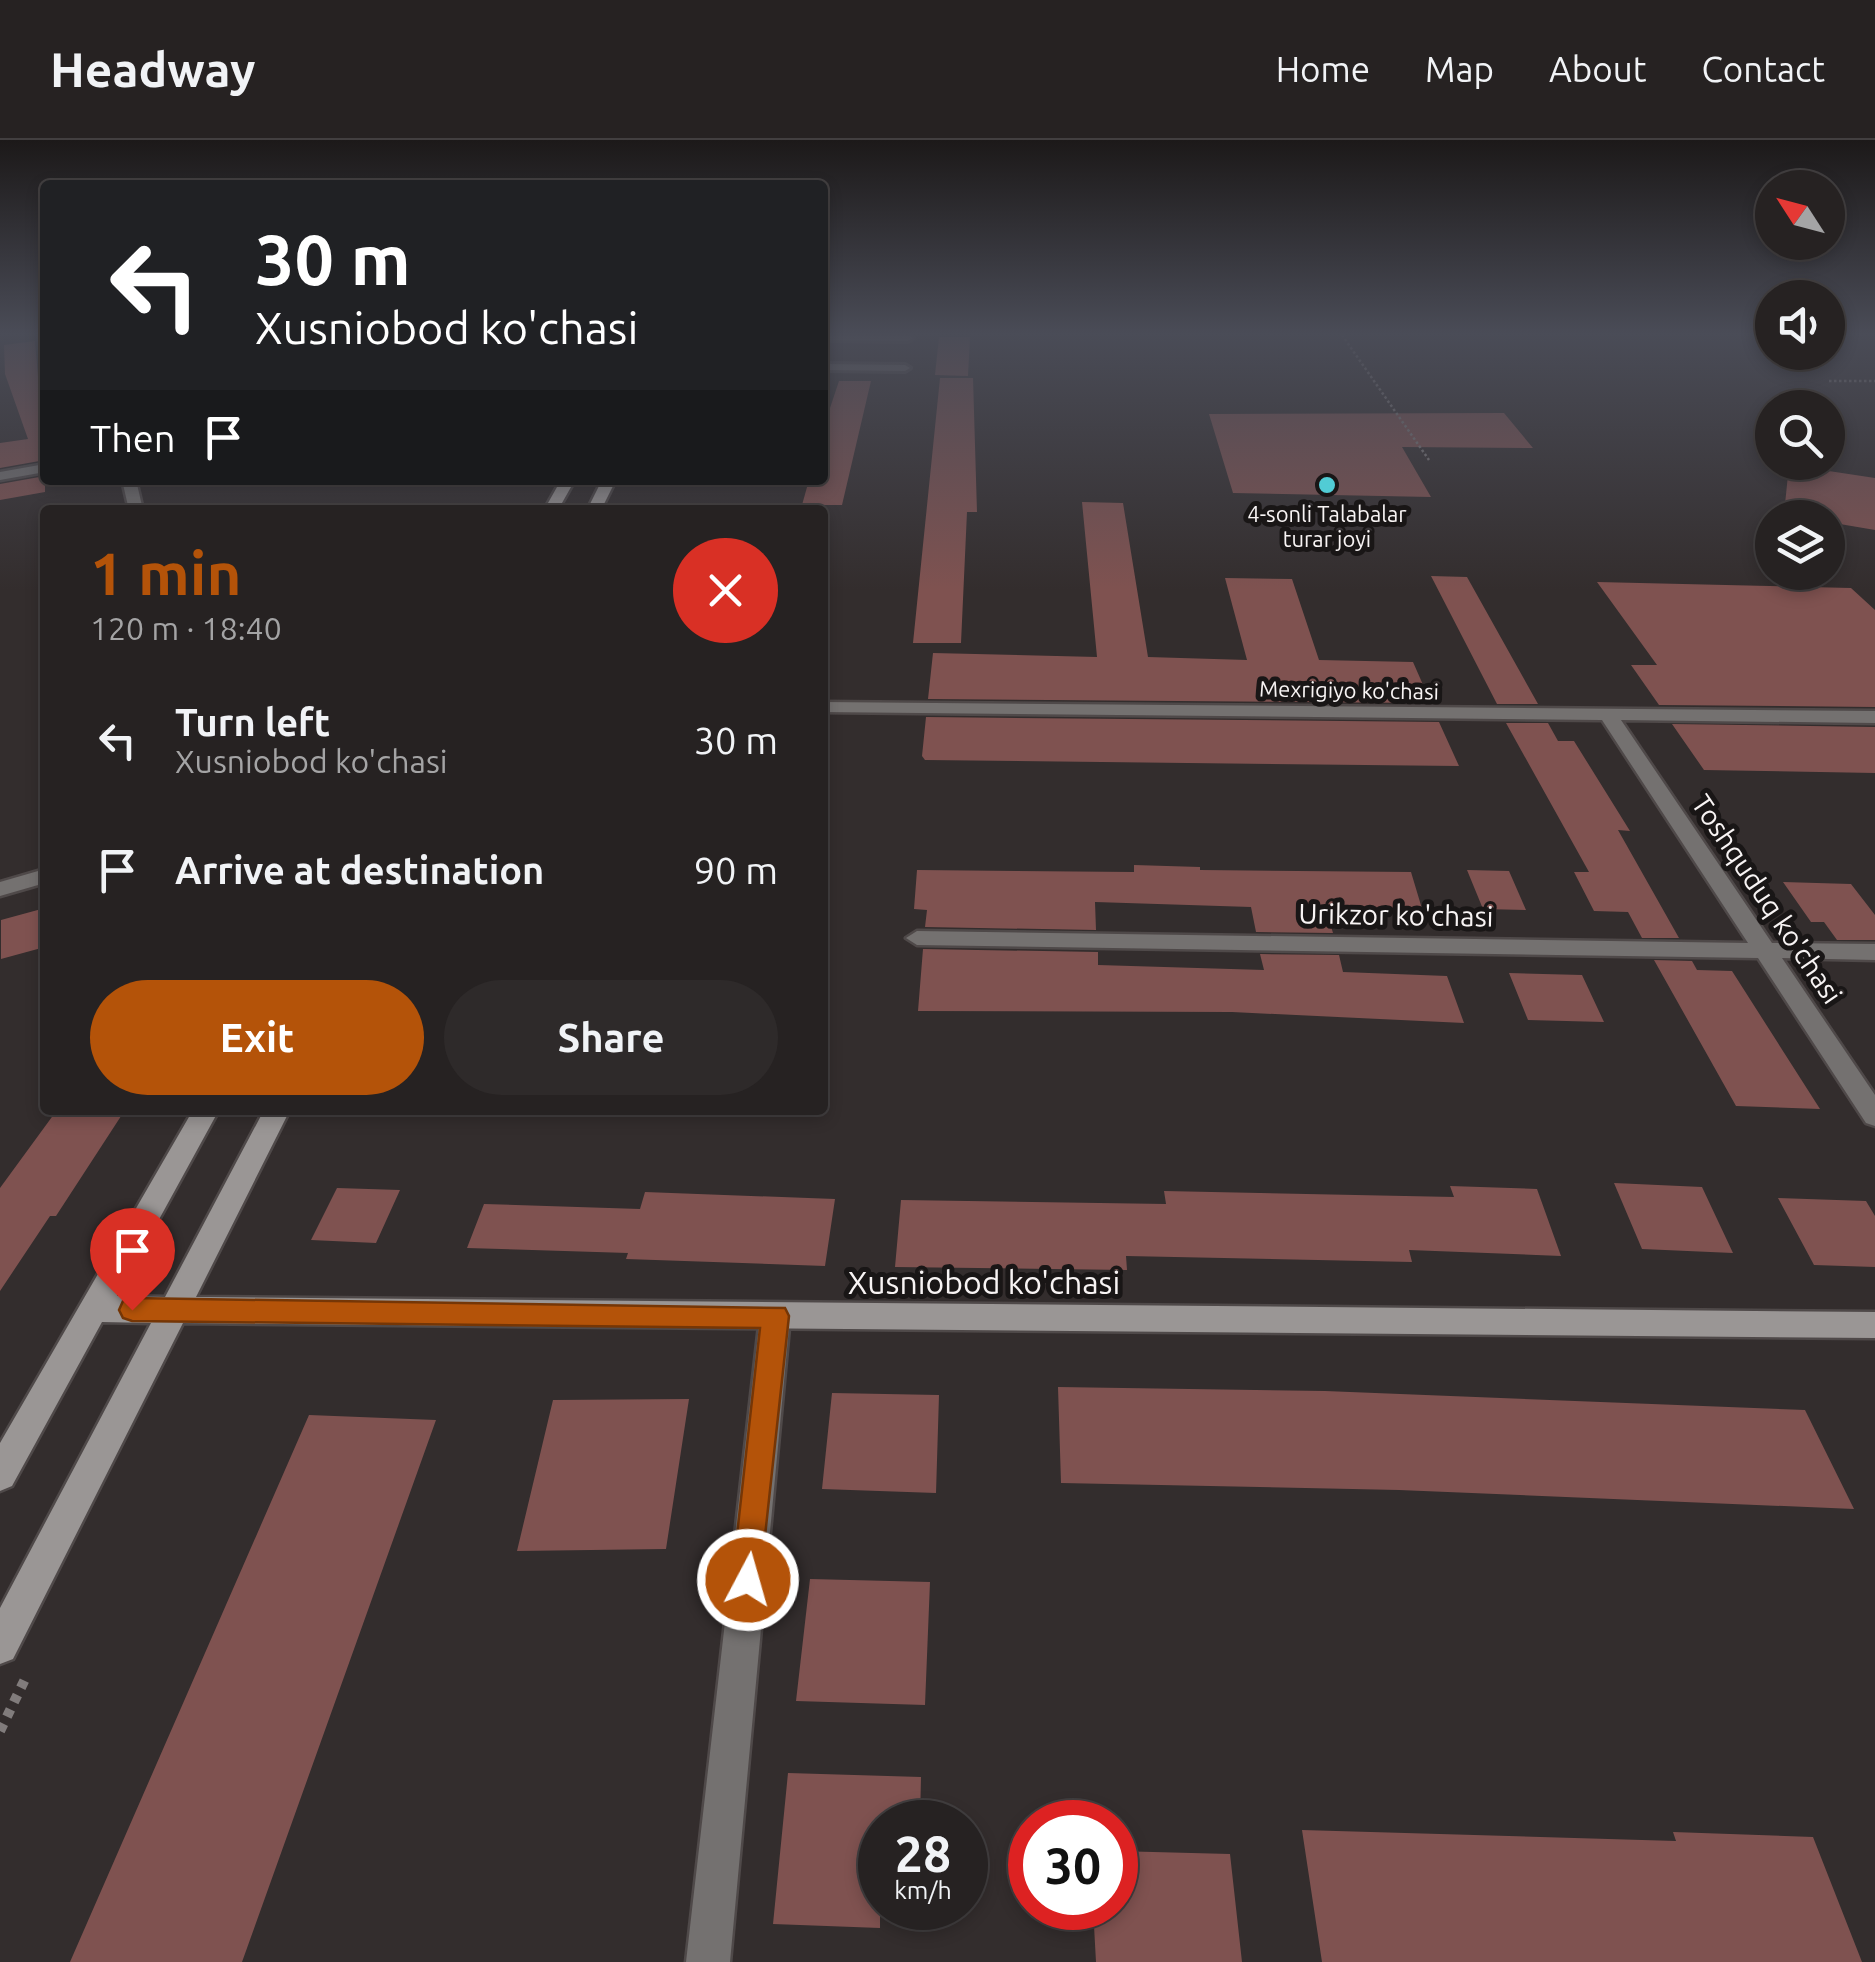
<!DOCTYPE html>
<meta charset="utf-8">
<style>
:root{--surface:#262222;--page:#2e2a2a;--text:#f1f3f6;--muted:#a4a4a5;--line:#423f40;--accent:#b45309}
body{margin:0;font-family:Ubuntu,sans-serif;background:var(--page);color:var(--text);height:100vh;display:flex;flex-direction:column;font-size:38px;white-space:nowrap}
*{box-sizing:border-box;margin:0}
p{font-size:32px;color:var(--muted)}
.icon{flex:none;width:55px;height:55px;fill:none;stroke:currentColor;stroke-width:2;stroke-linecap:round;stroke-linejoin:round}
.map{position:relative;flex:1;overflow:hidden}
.side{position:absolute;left:40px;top:365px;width:788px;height:610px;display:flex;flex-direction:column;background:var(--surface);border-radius:10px;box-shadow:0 5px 15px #0003,0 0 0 2px var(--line)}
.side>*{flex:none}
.banner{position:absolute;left:40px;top:40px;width:788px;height:305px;border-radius:10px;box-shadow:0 5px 15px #0003,0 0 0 2px var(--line);background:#202124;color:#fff;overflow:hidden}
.needle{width:65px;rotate:306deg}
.tools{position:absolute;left:1755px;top:30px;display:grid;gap:20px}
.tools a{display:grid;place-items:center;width:90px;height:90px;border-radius:50%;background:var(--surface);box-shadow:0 5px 15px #0003,0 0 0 2px var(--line);font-size:50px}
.speed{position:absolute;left:858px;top:1660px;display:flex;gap:20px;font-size:50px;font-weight:700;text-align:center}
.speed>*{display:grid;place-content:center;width:130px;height:130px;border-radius:50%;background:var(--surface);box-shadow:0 5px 15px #0003,0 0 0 2px var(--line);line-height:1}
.speed small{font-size:25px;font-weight:400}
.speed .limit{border:15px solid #d22;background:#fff;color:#111}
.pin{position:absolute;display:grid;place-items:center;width:85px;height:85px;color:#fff;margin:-102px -42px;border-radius:50% 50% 50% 0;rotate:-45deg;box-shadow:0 0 10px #0007}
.pin .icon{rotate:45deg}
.me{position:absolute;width:110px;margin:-55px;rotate:6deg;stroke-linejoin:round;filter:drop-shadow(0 0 8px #0008)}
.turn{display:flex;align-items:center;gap:35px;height:210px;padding:0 50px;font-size:45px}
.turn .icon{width:130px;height:130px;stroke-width:2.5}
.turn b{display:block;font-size:70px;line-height:85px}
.then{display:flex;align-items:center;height:95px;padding:0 50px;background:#0003;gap:20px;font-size:38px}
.round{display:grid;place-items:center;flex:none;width:105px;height:105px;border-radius:52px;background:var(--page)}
.overview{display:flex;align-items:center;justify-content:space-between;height:170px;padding:0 50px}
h1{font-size:60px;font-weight:700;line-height:75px;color:var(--accent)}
.cta{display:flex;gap:20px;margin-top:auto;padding:20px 50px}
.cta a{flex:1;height:115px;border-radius:60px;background:var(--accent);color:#fff;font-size:40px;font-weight:700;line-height:115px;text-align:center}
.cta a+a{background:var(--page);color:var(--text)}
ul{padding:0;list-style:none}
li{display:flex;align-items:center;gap:30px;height:130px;padding:0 50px}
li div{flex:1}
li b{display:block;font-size:38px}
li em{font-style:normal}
header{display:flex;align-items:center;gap:60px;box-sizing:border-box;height:140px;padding:0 50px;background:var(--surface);border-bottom:2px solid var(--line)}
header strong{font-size:48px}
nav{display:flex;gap:55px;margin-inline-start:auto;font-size:35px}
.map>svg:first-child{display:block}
.building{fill:#7f5250}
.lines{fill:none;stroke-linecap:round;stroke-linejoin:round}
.lane-casing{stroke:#4f4949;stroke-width:6}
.street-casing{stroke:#4f4949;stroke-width:5}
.secondary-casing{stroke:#4f4949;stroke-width:5}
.path-far1{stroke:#817c7c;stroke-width:2.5;stroke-dasharray:2.5 2.5;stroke-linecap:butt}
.path{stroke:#817c7c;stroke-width:10;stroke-dasharray:8 8;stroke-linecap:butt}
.lane{fill:#747170;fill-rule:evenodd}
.street{fill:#747170;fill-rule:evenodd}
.secondary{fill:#9a9695;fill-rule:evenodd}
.route{fill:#b45309;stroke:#753606;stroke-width:2.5}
.poi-dot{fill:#51ccd5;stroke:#191616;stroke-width:4}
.labels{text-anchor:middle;stroke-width:10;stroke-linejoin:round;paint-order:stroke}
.far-poi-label{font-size:22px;fill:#f8f4f4;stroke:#191616}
.far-street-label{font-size:22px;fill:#f8f4f4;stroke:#191616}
.street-label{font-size:28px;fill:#f8f4f4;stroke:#191616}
.near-street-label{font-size:32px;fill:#f8f4f4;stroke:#191616}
</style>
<header>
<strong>Headway</strong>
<nav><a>Home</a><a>Map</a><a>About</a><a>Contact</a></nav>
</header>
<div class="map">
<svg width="1875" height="1822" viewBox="0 0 1875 1822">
<rect width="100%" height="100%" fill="#332d2d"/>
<path class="building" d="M939,197H970L968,236L935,235Z
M35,201L45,320L0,328V303L28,299L5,234L4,205Z
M940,238H973L977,372H967L961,503H913Z
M839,241H871L842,365H802L809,340H822V292Z
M1504,273L1533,308L1402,307L1431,357L1233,353L1209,274Z
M1789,325L1875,338V390L1828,382V378L1784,374Z
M45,336V352L0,360V344Z
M1082,362L1123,363L1148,517L1247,520L1225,438L1292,439L1319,520L1413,522L1431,563L928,559L933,513L1097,517Z
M1431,436L1467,437L1538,564H1497Z
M1597,442L1851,448L1875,470V567L1659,565L1631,525H1657Z
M926,577L1439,582L1459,626L925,620L922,616Z
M1506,583H1548L1558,601H1574L1630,691L1618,690L1679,798H1642L1628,772L1594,771L1574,732H1589Z
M1672,584L1875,587V633L1704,630Z
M1134,725L1200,727V730L1411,732L1423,772L1326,769L1333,793L1256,792L1251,767L1095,762L1096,790L925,787L927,770L914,769L917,730L1134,732Z
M1467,730L1509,731L1526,770L1483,769Z
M1783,742L1851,744L1875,775V800H1837L1824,782H1811Z
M45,768V807L1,819V780Z
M923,809L1098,812V825L1264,830L1260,814L1339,815L1343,832L1447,836L1464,883L1232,872L918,871Z
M1654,820L1692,821L1697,830L1732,831L1820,969L1736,966Z
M1509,833L1582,835L1604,882L1528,880Z
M57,970H125L56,1076H50L0,1151V1048Z
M1614,1043L1702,1047L1733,1113L1642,1109Z
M1450,1046L1537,1049L1561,1116L1409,1110L1412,1122L1126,1116L1127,1130L895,1127L901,1060L1166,1064L1164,1051L1454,1057Z
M337,1048L400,1050L376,1103L311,1100Z
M645,1052L835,1059L825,1126L626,1119L628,1113L467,1108L484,1064L640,1069Z
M1778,1058L1866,1061L1875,1076V1127L1814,1125Z
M1058,1247L1325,1251L1805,1270L1854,1369L1399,1350L1061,1343Z
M832,1253L939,1255L936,1353L822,1349Z
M689,1259L666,1409L517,1411L553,1260Z
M309,1275L436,1280L242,1822H70Z
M810,1439L930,1442L925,1565L796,1561Z
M788,1633L921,1637L920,1682H880V1788L773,1784Z
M1302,1690L1676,1701L1673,1692L1813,1697L1862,1822H1322Z
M1115,1711L1230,1714L1242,1822H1096L1093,1768H1115Z"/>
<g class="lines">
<defs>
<path id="lane" d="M822,195H908L913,198L908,201L822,200Z
M822,224L905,225L910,228L905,231L822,230Z"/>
<path id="street" d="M45,324V332L0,340V332Z
M122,340H136L143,370H129Z
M822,562L1875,571V583L1621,580L1772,803L1875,804V820L1782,818L1875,955V986L1866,983L1758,818L917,805L906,798L917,791L1748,803L1602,580L822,572Z
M45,729V743L0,756V742Z
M775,1164L786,1168L790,1177L730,1822H686L760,1177L764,1168Z"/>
<path id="secondary" d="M561,340H575L558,370H544Z
M602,340H616L601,370H587Z
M193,970H219L117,1156L165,1157L264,970H290L196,1157L1875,1172V1198L183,1183L13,1519L0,1524V1468L151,1183L102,1182L12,1346L0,1351V1303Z"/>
</defs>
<use href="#lane" class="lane-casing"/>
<use href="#street" class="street-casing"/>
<use href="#secondary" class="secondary-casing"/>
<path class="path-far1" d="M1342,195L1429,320
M1829,241H1875"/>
<path class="path" d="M0,1591L27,1535"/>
<use href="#lane" class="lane"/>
<use href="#street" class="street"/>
<use href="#secondary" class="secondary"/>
</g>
<linearGradient id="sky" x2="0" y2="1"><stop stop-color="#1c1919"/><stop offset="0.43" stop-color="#4a4c57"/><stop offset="1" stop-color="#4a4c57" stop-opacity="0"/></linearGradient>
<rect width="1875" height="450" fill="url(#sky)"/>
<path class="route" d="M132,1158L785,1168L789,1176L759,1451L748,1456L736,1451L732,1440L760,1188L132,1181L123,1178L119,1170L123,1161Z"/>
<circle class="poi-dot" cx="1327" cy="345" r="10"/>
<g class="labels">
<g class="far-poi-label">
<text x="1327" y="382">4-sonli Talabalar<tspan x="1327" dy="25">turar joyi</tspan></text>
</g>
<g class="far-street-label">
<text transform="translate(1349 550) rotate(1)" y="8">Mexrigiyo ko'chasi</text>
</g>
<g class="street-label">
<text transform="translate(1767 759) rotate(56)" y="10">Toshquduq ko'chasi</text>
<text transform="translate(1396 775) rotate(1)" y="10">Urikzor ko'chasi</text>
</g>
<g class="near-street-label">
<text x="984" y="1154">Xusniobod ko'chasi</text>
</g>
</g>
</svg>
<div class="tools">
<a><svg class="needle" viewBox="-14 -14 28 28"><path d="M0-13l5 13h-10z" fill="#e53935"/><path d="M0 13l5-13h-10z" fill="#a4a4a5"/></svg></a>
<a><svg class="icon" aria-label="sound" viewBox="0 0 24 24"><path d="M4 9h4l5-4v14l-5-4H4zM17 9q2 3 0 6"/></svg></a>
<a><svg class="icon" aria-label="search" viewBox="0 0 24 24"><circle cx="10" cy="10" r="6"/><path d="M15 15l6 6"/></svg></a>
<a><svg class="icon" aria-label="layers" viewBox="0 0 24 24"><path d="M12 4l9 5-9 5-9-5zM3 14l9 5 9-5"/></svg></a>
</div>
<div class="speed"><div>28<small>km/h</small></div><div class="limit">30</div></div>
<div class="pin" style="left:132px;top:1170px;background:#d93025"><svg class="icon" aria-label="arrive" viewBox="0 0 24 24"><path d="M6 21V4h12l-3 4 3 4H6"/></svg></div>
<svg class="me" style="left:748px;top:1440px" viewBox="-20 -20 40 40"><circle r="17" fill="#b45309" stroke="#fff" stroke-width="3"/><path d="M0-11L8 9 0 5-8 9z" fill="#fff"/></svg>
<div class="banner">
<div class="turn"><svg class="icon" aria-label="left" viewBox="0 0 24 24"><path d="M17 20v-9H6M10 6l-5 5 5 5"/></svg><div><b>30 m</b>Xusniobod ko'chasi</div></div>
<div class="then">Then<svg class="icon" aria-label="arrive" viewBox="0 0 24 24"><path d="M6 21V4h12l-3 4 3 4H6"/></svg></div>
</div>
<section class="side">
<div class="overview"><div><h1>1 min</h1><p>120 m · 18:40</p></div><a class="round" style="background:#d93025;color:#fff"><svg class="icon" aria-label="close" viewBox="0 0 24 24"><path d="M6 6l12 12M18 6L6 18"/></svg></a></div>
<ul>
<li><svg class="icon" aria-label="left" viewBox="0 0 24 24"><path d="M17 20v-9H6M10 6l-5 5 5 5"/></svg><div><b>Turn left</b><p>Xusniobod ko'chasi</p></div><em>30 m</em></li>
<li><svg class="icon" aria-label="arrive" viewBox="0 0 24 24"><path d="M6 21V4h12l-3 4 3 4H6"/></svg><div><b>Arrive at destination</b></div><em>90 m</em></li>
</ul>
<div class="cta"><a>Exit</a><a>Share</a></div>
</section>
</div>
